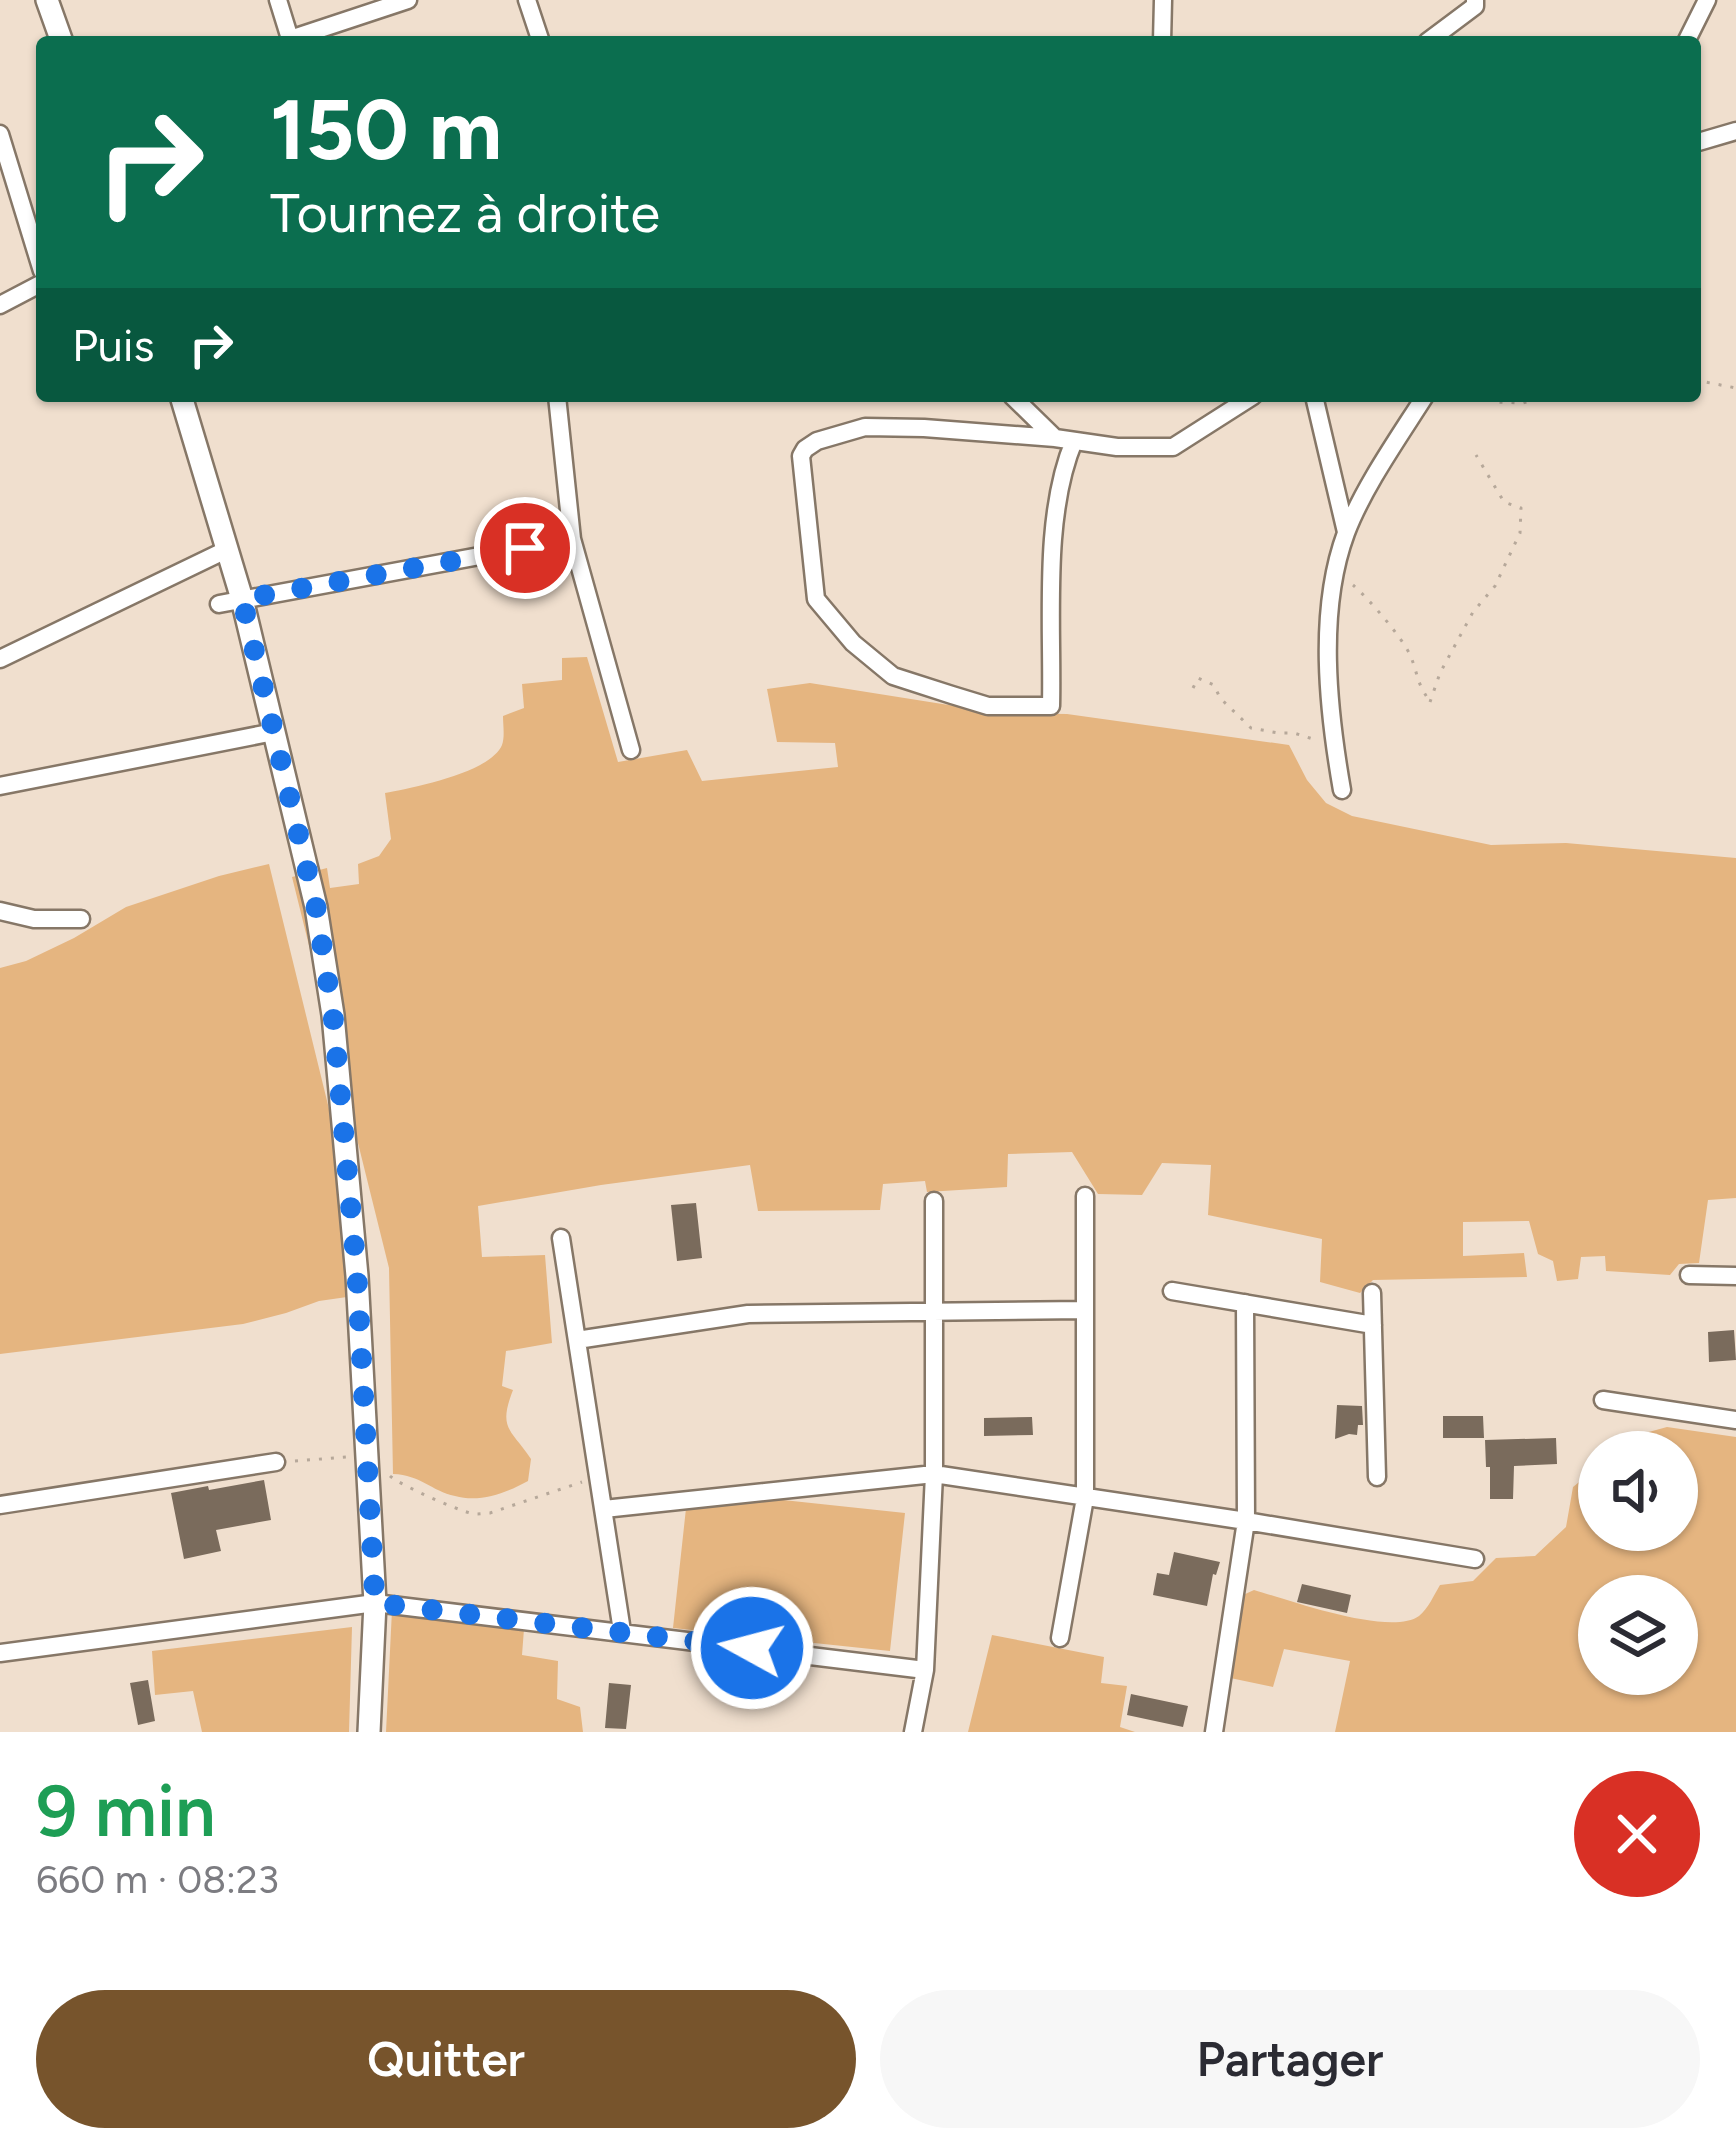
<!DOCTYPE html>
<html lang="fr">
<meta charset="utf-8">
<style>
:root{--surface:#fff;--page:#f7f7f7;--text:#2b2b33;--muted:#7c7c81;--accent:#77542c}
body{margin:0;font-family:Figtree,sans-serif;background:var(--page);color:var(--text);height:100vh;display:flex;flex-direction:column;font-size:45px;white-space:nowrap}
*{box-sizing:border-box;margin:0}
p{font-size:39px;color:var(--muted)}
.icon{flex:none;width:66px;height:66px;fill:none;stroke:currentColor;stroke-width:2;stroke-linecap:round;stroke-linejoin:round}
.map{position:relative;height:1732px;overflow:hidden}
.side{display:flex;flex-direction:column;background:var(--surface);flex:1}
.side>*{flex:none}
.top-card{position:absolute;left:36px;top:36px;width:1665px;height:366px;border-radius:12px;box-shadow:0 3px 9px #0004;background:#0b6e4f;color:#fff;overflow:hidden}
.tools{position:absolute;left:1578px;top:1431px;display:grid;gap:24px}
.tools a{display:grid;place-items:center;width:120px;height:120px;border-radius:50%;background:var(--surface);box-shadow:0 3px 9px #0004;font-size:60px}
.pin{position:absolute;display:grid;place-items:center;width:102px;height:102px;color:#fff;margin:-51px;border:6px solid #fff;border-radius:50%;box-shadow:0 3px 12px #0007}
.me{position:absolute;width:132px;margin:-66px;rotate:277deg;stroke-linejoin:round;filter:drop-shadow(0 0 9px #0008)}
.turn{display:flex;align-items:center;gap:42px;height:252px;padding:0 36px;font-size:54px}
.turn .icon{width:156px;height:156px;stroke-width:2.5}
.turn b{display:block;font-size:84px;line-height:102px}
.then{display:flex;align-items:center;height:114px;padding:0 36px;background:#0003;gap:24px;font-size:45px}
.round{display:grid;place-items:center;flex:none;width:126px;height:126px;border-radius:63px;background:var(--page)}
.summary{display:flex;align-items:center;justify-content:space-between;height:204px;padding:0 36px}
h1{font-size:72px;font-weight:600;line-height:90px;color:#1e9e55}
.button{display:flex;gap:24px;margin-top:auto;padding:24px 36px}
.button a{flex:1;height:138px;border-radius:72px;background:var(--accent);color:#fff;font-size:48px;font-weight:600;line-height:138px;text-align:center}
.button a+a{background:var(--page);color:var(--text)}
.map>svg:first-child{display:block}
.green{fill:#e5b580;fill-rule:evenodd}
.building{fill:#7a6b5c}
.lines{fill:none;stroke-linecap:round;stroke-linejoin:round}
.minor-casing{stroke:#867767;stroke-width:21}
.tertiary-casing{stroke:#867767;stroke-width:26}
.path{stroke:#b6a89a;stroke-width:3;stroke-dasharray:3 9;stroke-linecap:butt}
.minor{stroke:#fff;stroke-width:16}
.tertiary{stroke:#fff;stroke-width:21}
.route{stroke:#1a73e8;stroke-width:21;stroke-dasharray:0 37.8}
</style>
<div class="map">
<svg width="1736" height="1732" viewBox="0 0 1736 1732">
<rect width="100%" height="100%" fill="#f0dfce"/>
<path class="green" d="M587,657L618,762L687,750L702,781L838,767L835,743L777,742L767,689L810,683L999,713L1067,714L1289,745L1307,780L1326,803L1352,816L1491,845L1566,843L1736,858V1198L1708,1200L1699,1263L1679,1264L1670,1275L1606,1271L1605,1256L1581,1257L1578,1279L1557,1281L1553,1261L1538,1254L1529,1221L1463,1222V1256L1524,1253L1527,1277L1373,1280L1360,1293L1320,1282L1322,1239L1208,1215L1211,1165L1162,1163L1142,1195L1098,1194L1072,1152L1008,1154L1007,1187L927,1192L925,1181L883,1184L880,1210L758,1211L750,1165L601,1185L478,1206L482,1257L545,1255L552,1343L506,1351L502,1386L513,1390C498,1429 510,1428 531,1459L528,1481C506,1493 480,1503 455,1496C431,1491 421,1475 393,1474L389,1268L292,877L327,868L330,888L359,884L358,864L379,856L391,839L385,793C412,788 490,773 502,745C505,737 503,725 503,716L524,708L522,684L562,680V658Z
M269,864L366,1260L369,1276L368,1294L319,1301L286,1313L243,1324L0,1354V968L26,961L74,938L126,907L219,876Z
M1667,1427L1736,1437V1732H1335L1350,1661L1284,1649L1273,1687L1216,1675L1230,1601L1254,1590C1289,1600 1390,1637 1419,1616C1428,1609 1434,1595 1440,1585L1473,1581L1496,1558L1535,1556L1566,1527L1573,1487L1599,1466V1530H1677V1452H1616L1645,1433ZM1599,1596H1677V1674H1599Z
M688,1490L905,1513L890,1651L673,1628Z
M392,1610L524,1629L522,1655L558,1661L557,1699L580,1707L583,1732H386Z
M352,1627L349,1732H202L193,1691L155,1695L152,1651Z
M992,1635L1104,1657L1101,1683L1127,1686L1120,1727L1135,1732H968Z"/>
<path class="building" d="M696,1203L702,1258L677,1261L671,1205Z
M1734,1330L1736,1360L1709,1362L1708,1332Z
M1337,1405L1362,1406L1363,1425H1358L1357,1435L1349,1434L1335,1439Z
M1443,1416H1483L1484,1438H1443Z
M1032,1417L1033,1435L984,1436V1418Z
M1556,1438L1557,1464L1514,1466L1513,1499H1490V1467H1486L1485,1440Z
M264,1480L271,1520L216,1530L221,1551L184,1559L171,1493L208,1486L209,1490Z
M1174,1552L1220,1562L1216,1575L1213,1574L1207,1606L1153,1595L1157,1573L1169,1575Z
M1302,1584L1351,1595L1347,1613L1297,1602Z
M148,1680L155,1721L138,1725L130,1683Z
M609,1683L631,1685L626,1729L605,1728Z
M1131,1694L1188,1706L1183,1727L1127,1715Z"/>
<g class="lines">
<defs>
<path id="minor" d="M278,0L291,42
M527,0L541,42
M290,39L408,0
M1162,42L1163,0
M1427,42L1475,6V0
M1686,42L1707,0
M0,134L42,271
M1695,143L1736,131
M0,305L42,283
M557,396L572,539L631,750
M1012,396L1054,437
M1314,396L1346,532
M1074,441C1042,517 1053,624 1051,706H988L952,695L893,676L853,643L816,599L801,456L805,449L817,441L865,427L924,428L1055,438L1117,447H1173L1253,396
M219,604L572,539
M0,659L228,549
M0,786L274,732
M1342,790C1328,710 1317,611 1346,533C1363,488 1399,437 1425,396
M0,911L34,919H81
M561,1238L622,1631
M1689,1275L1736,1276
M1172,1291L1373,1325
M1372,1293L1377,1477
M577,1340L748,1314L1084,1310
M1603,1400L1736,1420
M0,1505L276,1462
M604,1509L934,1474L1246,1521L1475,1559
M1060,1638L1085,1498V1196
M0,1653L375,1603L925,1670
M913,1732L925,1670L934,1474V1201
M1214,1732L1246,1521L1245,1303"/>
<path id="tertiary" d="M47,0L62,42
M181,396L242,599L316,907L333,1015L357,1276L375,1603L369,1732"/>
</defs>
<use href="#minor" class="minor-casing"/>
<use href="#tertiary" class="tertiary-casing"/>
<path class="path" d="M1695,380L1736,388
M1490,396L1496,402L1523,403L1547,396
M1353,585C1368,598 1402,637 1410,655C1418,673 1416,682 1429,700
M1193,688L1198,678L1214,685L1220,698L1251,728L1278,733H1294L1316,740
M1430,702L1440,673L1473,612L1495,586L1520,533L1521,508L1504,502L1476,455
M295,1461L346,1457
M390,1476C400,1485 455,1509 470,1513C477,1515 483,1513 490,1513L582,1482"/>
<use href="#minor" class="minor"/>
<use href="#tertiary" class="tertiary"/>
</g>
<g class="lines">
<path class="route" d="M525,548L242,599L316,907L333,1015L357,1276L375,1603L752,1648"/>
</g>
</svg>
<div class="tools">
<a><svg class="icon" aria-label="sound" viewBox="0 0 24 24"><path d="M4 9h4l5-4v14l-5-4H4zM17 9q2 3 0 6"/></svg></a>
<a><svg class="icon" aria-label="layers" viewBox="0 0 24 24"><path d="M12 4l9 5-9 5-9-5zM3 14l9 5 9-5"/></svg></a>
</div>
<div class="pin" style="left:525px;top:548px;background:#d93025"><svg class="icon" aria-label="arrive" viewBox="0 0 24 24"><path d="M6 21V4h12l-3 4 3 4H6"/></svg></div>
<svg class="me" style="left:752px;top:1648px" viewBox="-20 -20 40 40"><circle r="17" fill="#1a73e8" stroke="#fff" stroke-width="3"/><path d="M0-11L8 9 0 5-8 9z" fill="#fff"/></svg>
<div class="top-card">
<div class="turn"><svg class="icon" aria-label="right" viewBox="0 0 24 24"><path d="M7 20v-9h11M14 6l5 5-5 5"/></svg><div><b>150 m</b>Tournez à droite</div></div>
<div class="then">Puis<svg class="icon" aria-label="right" viewBox="0 0 24 24"><path d="M7 20v-9h11M14 6l5 5-5 5"/></svg></div>
</div>
</div>
<section class="side">
<div class="summary"><div><h1>9 min</h1><p>660 m · 08:23</p></div><a class="round" style="background:#d93025;color:#fff"><svg class="icon" aria-label="close" viewBox="0 0 24 24"><path d="M6 6l12 12M18 6L6 18"/></svg></a></div>
<div class="button"><a>Quitter</a><a>Partager</a></div>
</section>
